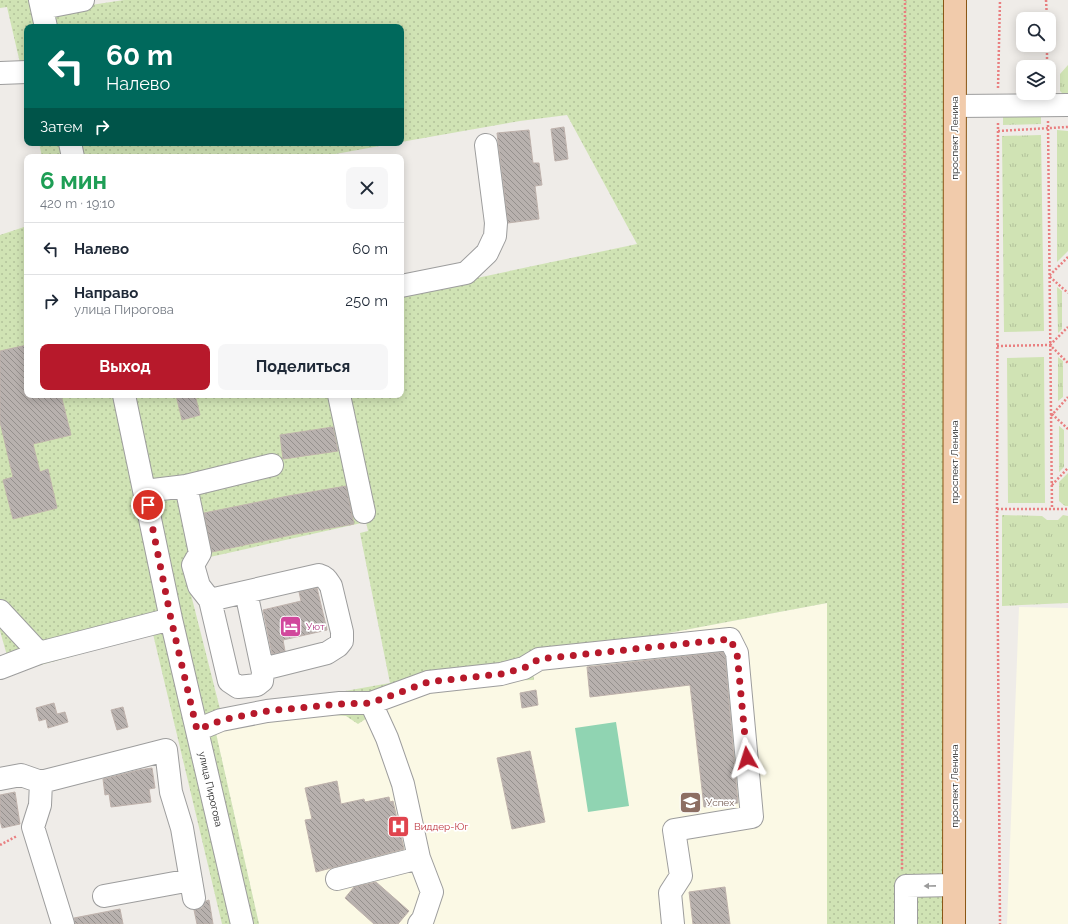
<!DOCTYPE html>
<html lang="ru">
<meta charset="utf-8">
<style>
:root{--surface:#fff;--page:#f6f6f7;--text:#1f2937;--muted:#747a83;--line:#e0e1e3;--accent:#b7192b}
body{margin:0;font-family:Raleway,sans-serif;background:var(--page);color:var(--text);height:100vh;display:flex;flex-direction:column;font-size:15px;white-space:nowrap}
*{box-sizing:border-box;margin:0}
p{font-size:13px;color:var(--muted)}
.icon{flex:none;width:22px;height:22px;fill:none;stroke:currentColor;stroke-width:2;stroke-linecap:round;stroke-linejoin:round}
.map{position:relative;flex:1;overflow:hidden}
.side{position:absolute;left:24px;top:154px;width:380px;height:244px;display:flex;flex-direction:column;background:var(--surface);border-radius:8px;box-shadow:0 2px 10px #0003}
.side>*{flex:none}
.guide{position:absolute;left:24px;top:24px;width:380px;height:122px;border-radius:8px;box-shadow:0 2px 10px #0003;background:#00695c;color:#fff;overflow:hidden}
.controls{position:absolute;left:1016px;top:12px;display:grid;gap:8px}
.controls a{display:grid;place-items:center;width:40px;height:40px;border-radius:8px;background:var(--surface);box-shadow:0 2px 10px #0003;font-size:20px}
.pin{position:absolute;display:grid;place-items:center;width:34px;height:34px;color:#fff;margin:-17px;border:2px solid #fff;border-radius:50%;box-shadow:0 1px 4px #0007}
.me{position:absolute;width:44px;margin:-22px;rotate:354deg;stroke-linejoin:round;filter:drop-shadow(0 0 3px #0008)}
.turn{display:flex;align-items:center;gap:14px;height:84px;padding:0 16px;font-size:18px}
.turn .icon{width:52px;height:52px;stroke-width:2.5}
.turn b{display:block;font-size:28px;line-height:34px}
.then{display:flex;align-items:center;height:38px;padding:0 16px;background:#0003;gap:8px;font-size:15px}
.round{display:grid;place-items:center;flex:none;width:42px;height:42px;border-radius:8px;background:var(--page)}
.summary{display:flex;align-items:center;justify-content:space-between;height:68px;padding:0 16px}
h1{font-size:24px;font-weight:700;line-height:30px;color:#1e9e55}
.primary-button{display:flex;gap:8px;margin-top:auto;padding:8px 16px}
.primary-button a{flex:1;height:46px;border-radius:8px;background:var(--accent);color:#fff;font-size:16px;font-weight:700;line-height:46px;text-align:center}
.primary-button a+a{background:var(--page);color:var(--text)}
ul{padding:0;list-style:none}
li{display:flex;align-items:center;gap:12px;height:52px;padding:0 16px;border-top:1px solid var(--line)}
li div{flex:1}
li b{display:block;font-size:15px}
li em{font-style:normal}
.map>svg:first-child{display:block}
.education{fill:#fbf9e5}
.grass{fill:url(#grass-tufts)}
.garden{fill:url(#garden-dots);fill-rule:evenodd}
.pitch{fill:#90d4b2}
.building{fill:url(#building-back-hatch);stroke:#bfb2ac}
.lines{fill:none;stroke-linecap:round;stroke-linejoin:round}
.minor-casing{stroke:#9d9d9d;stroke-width:24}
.major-casing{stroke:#895513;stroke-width:24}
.path{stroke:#e97f80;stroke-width:2.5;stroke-dasharray:2 2;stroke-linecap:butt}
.minor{stroke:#fff;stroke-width:22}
.major{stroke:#f1cbab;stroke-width:22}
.oneway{fill:#9b9b9b}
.route{stroke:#b7192b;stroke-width:7;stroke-dasharray:0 12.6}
.labels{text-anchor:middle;stroke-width:3.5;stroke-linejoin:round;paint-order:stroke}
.street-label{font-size:10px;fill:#202020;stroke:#fff}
.hotel-label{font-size:10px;fill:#b23c85;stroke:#fff;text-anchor:start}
.education-label{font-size:10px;fill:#785e54;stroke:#fff;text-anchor:start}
.health-label{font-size:10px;fill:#be3a42;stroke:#fff;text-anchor:start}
</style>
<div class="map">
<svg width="1068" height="924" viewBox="0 0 1068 924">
<defs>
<pattern id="grass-tufts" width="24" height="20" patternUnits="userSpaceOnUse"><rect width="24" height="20" fill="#d0e3b4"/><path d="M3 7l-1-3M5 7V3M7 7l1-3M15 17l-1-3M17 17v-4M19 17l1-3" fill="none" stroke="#b2c29a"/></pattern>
<pattern id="garden-dots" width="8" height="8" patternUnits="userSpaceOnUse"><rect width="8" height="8" fill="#d0e3b4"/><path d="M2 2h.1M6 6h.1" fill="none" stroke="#b2c29a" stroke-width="1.8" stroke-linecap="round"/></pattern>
<pattern id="building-back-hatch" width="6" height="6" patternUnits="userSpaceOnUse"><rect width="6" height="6" fill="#b8b1ae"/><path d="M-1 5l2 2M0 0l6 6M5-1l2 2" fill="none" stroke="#95908d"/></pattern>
</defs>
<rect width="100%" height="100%" fill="#efece8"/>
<path class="education" d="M827,603V924H259L215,729L322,714L346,716L394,700L475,681L534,679L531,659Z
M1019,607L1068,608V924H1007Z"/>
<path class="grass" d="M1068,65V96L1064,95L1060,91V74Z
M1041,112V124L1003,125V113Z
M1057,130L1068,131V251L1057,262Z
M1041,135L1044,331L1004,332L1002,136Z
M1057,287L1062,291V329L1058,333Z
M1044,357L1045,503H1008L1007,358Z
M1058,357L1063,361V397L1058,401Z
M1059,426L1064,430V467L1059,472Z
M1068,473V506H1065L1059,501V482Z
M1002,515L1042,516L1047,520H1058L1063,515L1068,516V603L1002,606Z"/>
<path class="garden" d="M0,0H56L58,10L124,0H955L954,924H827V603L531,659L534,680L475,681L394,700L358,724L346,716L322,714L215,729L259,924H222L153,634L12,673L0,631V235L27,226V395H401V294L637,244L567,115L520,121L401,142V27H27V93L7,7L0,8ZM366,522L368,531L360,533L390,683L221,713L183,563Z
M39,143H396L319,157H42Z"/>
<path class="pitch" d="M616,722L629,806L588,812L575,728Z"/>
<path class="building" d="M564,127L568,159L555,161L551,129Z
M529,130L533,163H539L542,185L535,186L539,219L508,223L497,133Z
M27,345V395H61L71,435L33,444L40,472L48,469L57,508L13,519L3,480L13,477L0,422V351Z
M176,395H195L200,415L182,420Z
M333,427L338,451L283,459L280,435Z
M346,486L354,524L296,534L212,552L204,513L288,496Z
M317,588L327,630L283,640L285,651L272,654L263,610L301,601L299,592Z
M723,652L725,656L738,803L704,807L690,685L590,697L587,667Z
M536,690L538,705L522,708L520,693Z
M54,703L57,714L65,712L68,722L48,728L46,719L39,721L36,708Z
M123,707L128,727L117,730L111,710Z
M530,751L545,822L512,829L497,758Z
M152,768L155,788L149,789L151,802L111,807L109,794L105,795L103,779L139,770Z
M337,781L341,804L364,799L365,802L389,797L390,802L393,801L404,849L316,872L305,820L312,819L305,788Z
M15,792L20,824L2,828L0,820V795Z
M376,882L409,911L398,924H374L345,898L354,887Z
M725,887L730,924H693L689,892Z
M209,900L213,924H197L194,910L202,908L206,901Z
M120,909L123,924H75L74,918Z"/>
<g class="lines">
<defs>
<path id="minor" d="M40,0L46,27
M42,8L83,0
M0,73L27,72
M955,106L1068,105
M70,143L73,157
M401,286L466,273L487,253L495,236L496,223L486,145
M124,395L171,619L242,924
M339,395L364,512
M186,486L200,553L193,565L199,586L210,600L229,681L238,687L257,685L262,681L263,672L246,592
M145,491L186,486L272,465
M210,600L319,575C326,577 327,580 331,586L342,632V641L338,646L327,653L263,669
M0,611L39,653
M0,668L39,653L171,619
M371,703L387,738L403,784L419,858L432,892L423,919L419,924
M197,730L221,720L267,711L340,703H371L428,682L501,674L524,668L539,659L730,639L737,653L752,817L674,830L681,876L670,893L673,924
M0,779L21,775L41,782L166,750L171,792L182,828L194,898
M41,782L40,805L33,827L63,924
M337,879L419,858
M104,896L191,880
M906,924V886L954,885"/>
<path id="major" d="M954,924L955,0"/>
</defs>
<use href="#minor" class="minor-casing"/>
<use href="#major" class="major-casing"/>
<path class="path" d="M1046,0L1047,19
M1047,45V67
M998,88L1000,0
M1048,121L1052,509
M998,123L997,509L1000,924
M998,131L1068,127
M1068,257L1049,276L1068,293
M1050,345L1068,327
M997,346L1050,345L1068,363
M1052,414L1068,429
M1051,416L1068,397
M1052,485L1068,468
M997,509H1068
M0,845L17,836
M902,869L905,0"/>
<use href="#minor" class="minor"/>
<use href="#major" class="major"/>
</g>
<defs><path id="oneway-solid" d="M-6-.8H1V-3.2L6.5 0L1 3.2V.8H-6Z"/></defs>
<use class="oneway" href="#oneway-solid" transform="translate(930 886) rotate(179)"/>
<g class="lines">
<path class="route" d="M148,505L171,619L197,730L222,720L267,711L340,704L371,703L428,682L501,674L524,668L539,659L730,639L737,653L747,758"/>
</g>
<defs>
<symbol id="hotel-square" viewBox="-11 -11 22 22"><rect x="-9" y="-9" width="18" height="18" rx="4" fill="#d1479c" stroke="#fff"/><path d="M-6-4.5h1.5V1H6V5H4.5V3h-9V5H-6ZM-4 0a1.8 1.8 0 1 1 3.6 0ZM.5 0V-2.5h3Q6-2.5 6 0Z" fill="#fff"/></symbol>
<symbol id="school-square" viewBox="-11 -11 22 22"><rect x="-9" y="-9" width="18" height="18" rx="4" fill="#8d6e63" stroke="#fff"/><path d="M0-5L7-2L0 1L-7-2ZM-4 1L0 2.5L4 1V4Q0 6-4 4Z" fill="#fff"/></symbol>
<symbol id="hospital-square" viewBox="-11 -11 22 22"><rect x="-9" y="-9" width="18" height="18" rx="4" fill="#e0444e" stroke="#fff"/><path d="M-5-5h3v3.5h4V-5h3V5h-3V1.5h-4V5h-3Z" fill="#fff"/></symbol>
</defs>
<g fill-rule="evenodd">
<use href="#hotel-square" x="278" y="614" width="25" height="25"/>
<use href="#school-square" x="678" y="790" width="25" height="25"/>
<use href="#hospital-square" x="386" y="814" width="25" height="25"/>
</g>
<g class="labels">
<g class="street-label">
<text transform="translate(954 138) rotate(-90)" y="4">проспект Ленина</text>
<text transform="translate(954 462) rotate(-90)" y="4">проспект Ленина</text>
<text transform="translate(954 786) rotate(-90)" y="4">проспект Ленина</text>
<text transform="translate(211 789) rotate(77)" y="4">улица Пирогова</text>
</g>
<g class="hotel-label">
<text x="306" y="630">Уют</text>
</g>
<g class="education-label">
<text x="706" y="806">Успех</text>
</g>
<g class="health-label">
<text x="414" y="830">Виддер-Юг</text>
</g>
</g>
</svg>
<div class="controls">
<a><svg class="icon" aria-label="search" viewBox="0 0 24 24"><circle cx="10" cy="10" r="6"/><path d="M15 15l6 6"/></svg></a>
<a><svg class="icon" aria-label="layers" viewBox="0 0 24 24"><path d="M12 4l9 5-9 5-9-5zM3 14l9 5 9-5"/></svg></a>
</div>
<div class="pin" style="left:148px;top:505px;background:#d93025"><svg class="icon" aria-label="arrive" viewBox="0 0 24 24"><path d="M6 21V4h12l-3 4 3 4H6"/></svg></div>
<svg class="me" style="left:747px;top:758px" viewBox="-20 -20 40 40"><path d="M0-17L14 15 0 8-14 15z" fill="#b7192b" stroke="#fff" stroke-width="4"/></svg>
<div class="guide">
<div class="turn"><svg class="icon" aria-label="left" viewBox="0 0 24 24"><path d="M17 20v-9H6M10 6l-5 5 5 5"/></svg><div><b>60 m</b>Налево</div></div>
<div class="then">Затем<svg class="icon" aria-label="right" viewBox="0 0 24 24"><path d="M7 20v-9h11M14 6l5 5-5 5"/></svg></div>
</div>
<section class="side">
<div class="summary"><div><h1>6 мин</h1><p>420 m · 19:10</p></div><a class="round"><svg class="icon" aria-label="close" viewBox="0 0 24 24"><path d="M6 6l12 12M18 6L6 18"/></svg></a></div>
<ul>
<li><svg class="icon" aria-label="left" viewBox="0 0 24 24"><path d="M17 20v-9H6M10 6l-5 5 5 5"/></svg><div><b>Налево</b></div><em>60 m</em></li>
<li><svg class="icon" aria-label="right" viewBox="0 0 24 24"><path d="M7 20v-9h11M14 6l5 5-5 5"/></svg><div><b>Направо</b><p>улица Пирогова</p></div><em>250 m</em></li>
</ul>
<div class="primary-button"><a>Выход</a><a>Поделиться</a></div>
</section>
</div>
